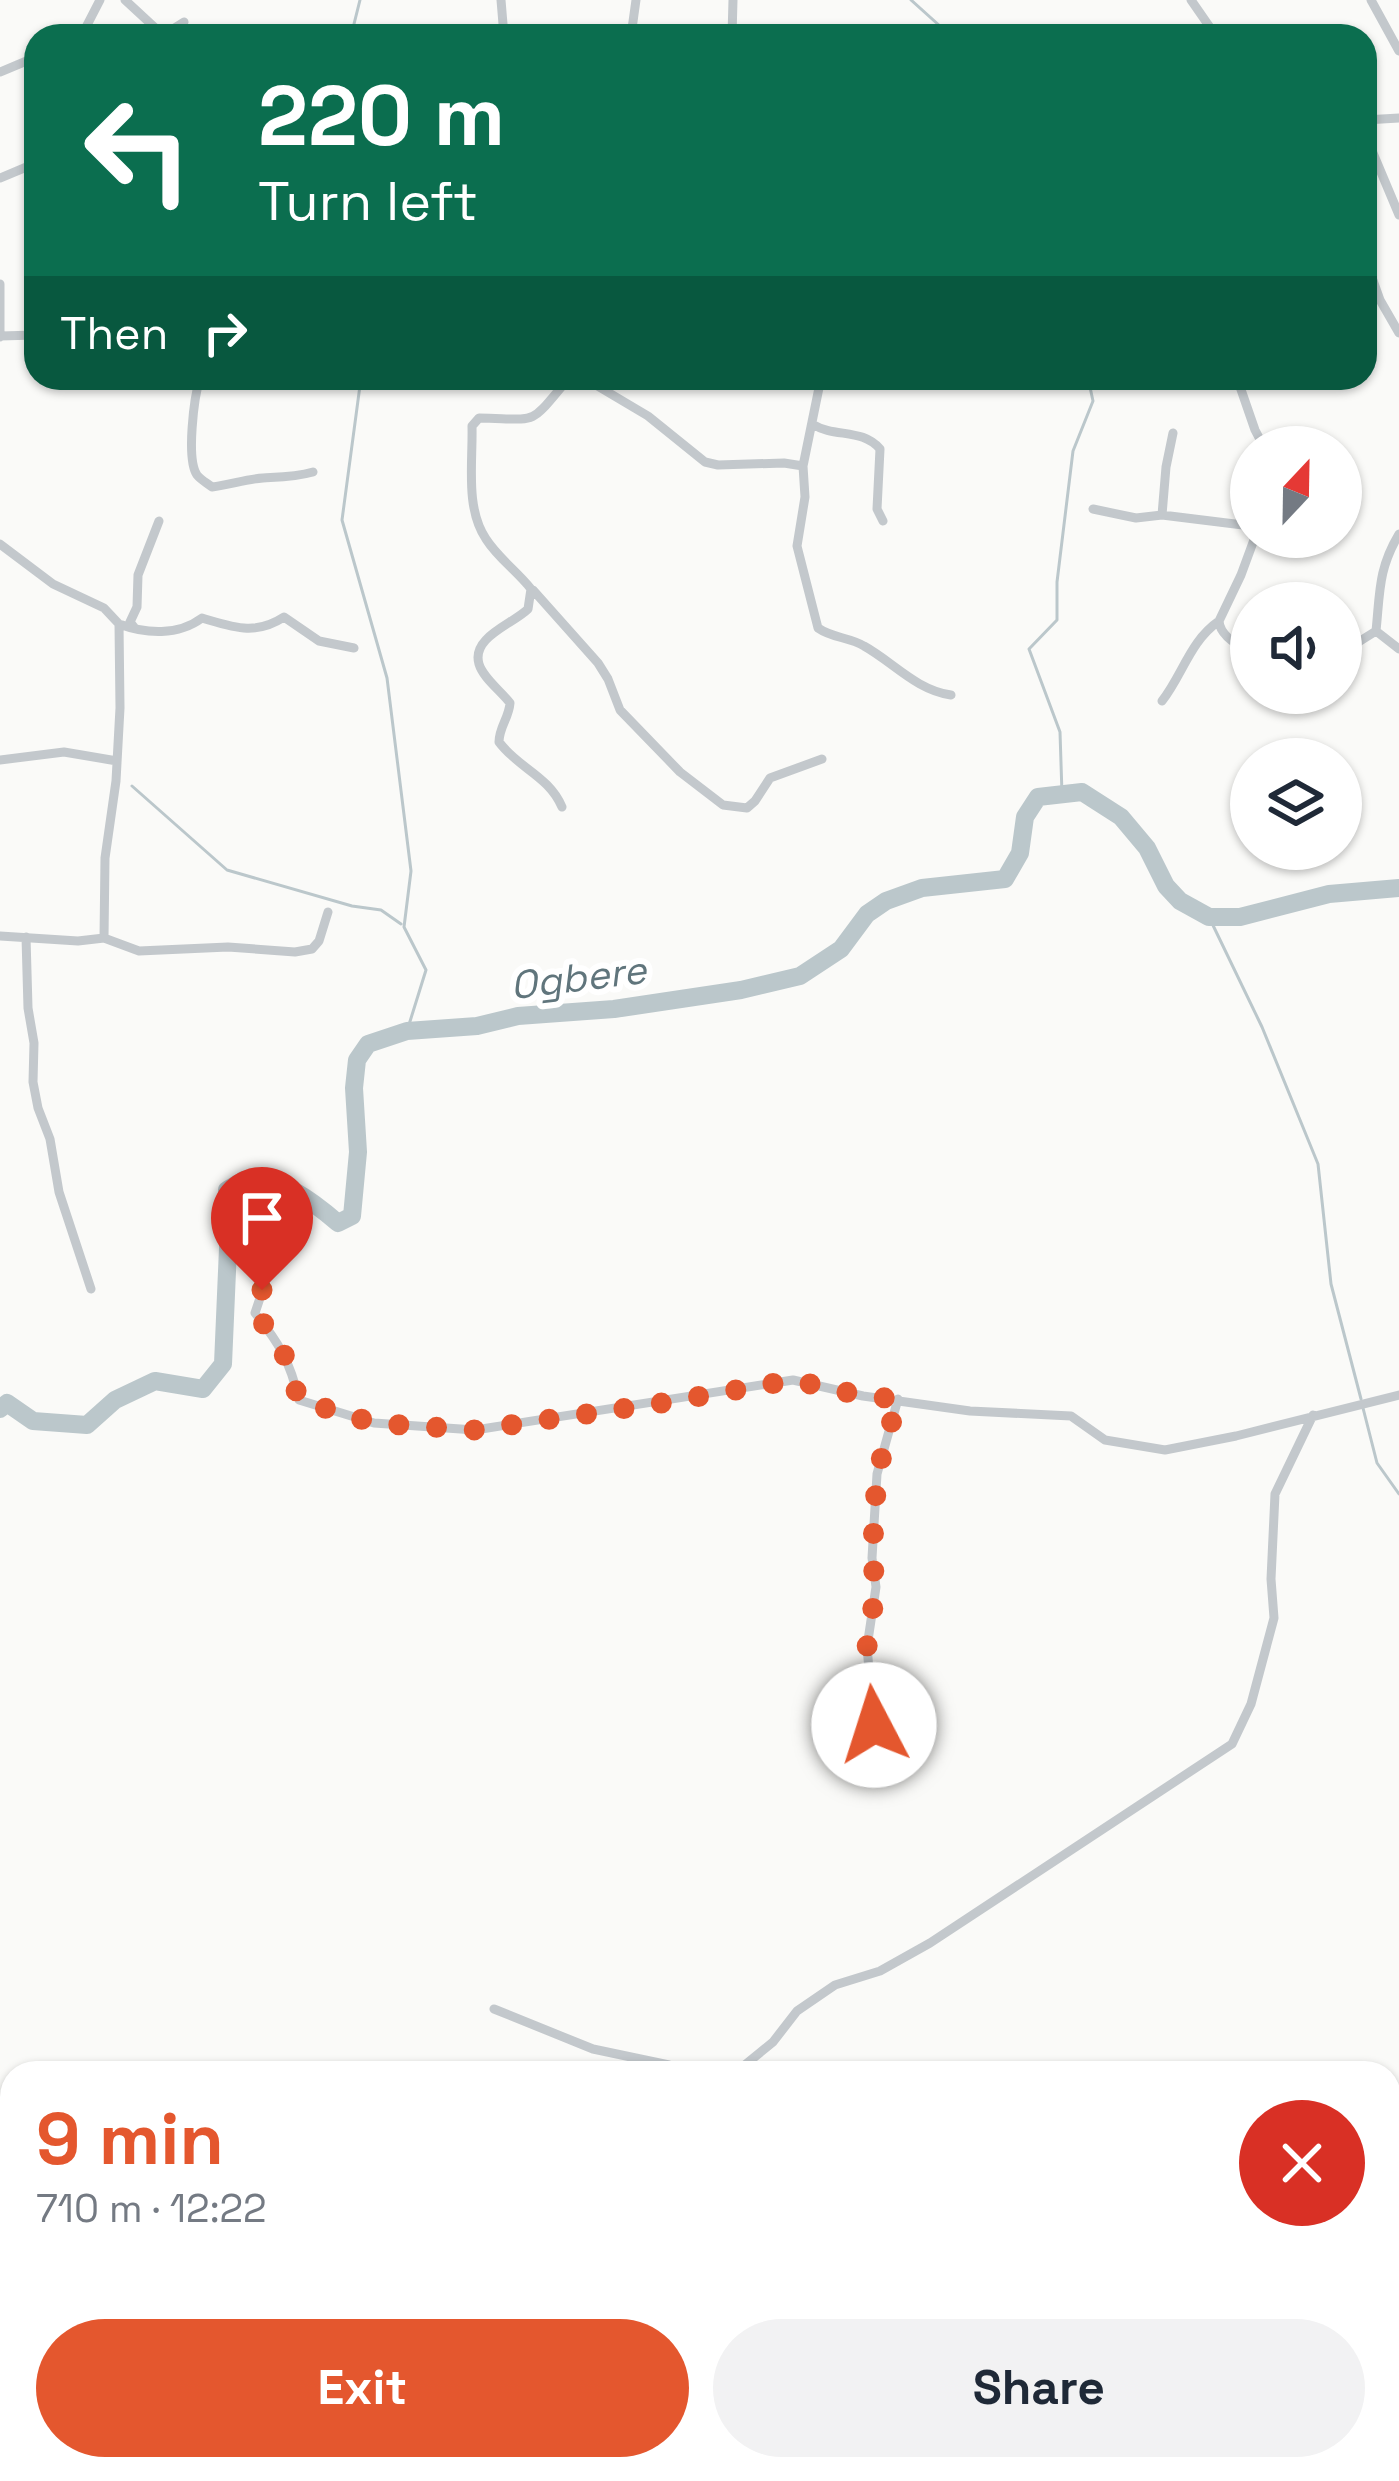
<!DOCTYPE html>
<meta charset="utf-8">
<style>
:root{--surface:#fff;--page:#f2f2f3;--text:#1f2937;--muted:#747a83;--accent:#e4572e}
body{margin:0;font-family:"Space Grotesk",sans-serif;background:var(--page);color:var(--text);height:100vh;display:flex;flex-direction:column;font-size:45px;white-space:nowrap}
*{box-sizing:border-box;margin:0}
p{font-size:39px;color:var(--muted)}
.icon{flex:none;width:66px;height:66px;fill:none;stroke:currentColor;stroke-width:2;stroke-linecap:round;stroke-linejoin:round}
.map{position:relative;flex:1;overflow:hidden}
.sheet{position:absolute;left:0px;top:2061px;width:1401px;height:420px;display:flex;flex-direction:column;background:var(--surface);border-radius:36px 36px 0 0;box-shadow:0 3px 9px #0004}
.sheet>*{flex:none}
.guide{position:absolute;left:24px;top:24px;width:1353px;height:366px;border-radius:36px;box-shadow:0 3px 9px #0004;background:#0b6e4f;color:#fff;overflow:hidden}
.needle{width:78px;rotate:22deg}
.buttons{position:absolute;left:1230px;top:426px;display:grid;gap:24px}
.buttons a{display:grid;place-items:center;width:132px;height:132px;border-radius:50%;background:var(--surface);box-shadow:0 3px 9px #0004;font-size:60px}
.pin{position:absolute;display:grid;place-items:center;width:102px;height:102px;color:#fff;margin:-123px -51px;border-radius:50% 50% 50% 0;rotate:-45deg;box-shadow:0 0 12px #0007}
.pin .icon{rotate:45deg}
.me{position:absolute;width:132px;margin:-66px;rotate:355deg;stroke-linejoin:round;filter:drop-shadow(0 0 9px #0008)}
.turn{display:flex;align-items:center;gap:42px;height:252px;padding:0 36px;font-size:54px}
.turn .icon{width:156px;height:156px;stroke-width:2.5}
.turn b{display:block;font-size:84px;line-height:102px}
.then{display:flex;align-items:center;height:114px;padding:0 36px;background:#0003;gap:24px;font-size:45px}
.round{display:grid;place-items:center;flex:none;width:126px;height:126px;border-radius:63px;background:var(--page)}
.overview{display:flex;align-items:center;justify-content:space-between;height:204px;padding:0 36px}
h1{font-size:72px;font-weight:700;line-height:90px;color:var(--accent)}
.action{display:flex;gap:24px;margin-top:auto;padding:24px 36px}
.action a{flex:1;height:138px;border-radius:72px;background:var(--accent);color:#fff;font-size:48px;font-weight:700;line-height:138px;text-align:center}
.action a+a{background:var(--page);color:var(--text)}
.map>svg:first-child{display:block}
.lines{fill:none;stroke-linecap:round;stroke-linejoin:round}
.stream{stroke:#bbc7cb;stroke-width:3}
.river{stroke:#bbc7cb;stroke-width:18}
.street{stroke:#c3c8cc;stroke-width:9}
.route{stroke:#e4572e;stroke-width:21;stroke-dasharray:0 37.8}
.labels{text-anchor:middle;stroke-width:12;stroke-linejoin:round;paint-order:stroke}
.water-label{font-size:39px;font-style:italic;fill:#60757c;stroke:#fff}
</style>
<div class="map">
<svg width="1399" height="2481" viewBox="0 0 1399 2481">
<rect width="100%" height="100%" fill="#fafaf8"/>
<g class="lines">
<path class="stream" d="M911,0L951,36
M351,36L360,0
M361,378L342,520L387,678L411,871L404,927L426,970L407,1031
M132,786L227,870L352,906L381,910L401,924
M1062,794L1060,732L1029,649L1057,620V582L1073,451L1093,401L1088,378
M1209,917L1262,1027L1318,1164L1331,1284L1361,1399
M1363,1408L1377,1463L1399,1494
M0,2264L12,2269
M274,2469L291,2481"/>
<path class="river" d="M0,1409L7,1403L33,1421L87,1425L115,1400L155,1381L203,1389L223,1364L229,1225L227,1190C229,1189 242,1181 244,1180C276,1172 316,1204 338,1223L352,1216L358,1152L354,1088L357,1060L368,1044L407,1031L477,1026L518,1016L614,1009L741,990L800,976L841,949L867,914L886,901L922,888L1005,879L1020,853L1025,817L1038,797L1082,792L1121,817L1147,848L1166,886L1180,901L1209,917H1240L1329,894L1399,888"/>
<path class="street" d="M125,0L164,36
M501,0L504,36
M1191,0L1216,36
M1371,0L1399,51
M74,36L84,31L100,0
M167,36L165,34L184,22
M631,36L636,0
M732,36L733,0
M0,72L36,57
M1365,120L1399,118
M1365,134L1399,215
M0,178L36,163
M1365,258L1380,300L1399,333
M0,284V337
M0,336L36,335
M200,378C194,397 186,459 197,475C201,480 207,483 212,487C229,485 247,479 263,478C281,477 295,477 313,472
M584,378L648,416L705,462L718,465L784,463L803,466
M821,378L803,466L805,497L797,546L818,628C832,638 849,637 864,646C893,662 916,690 951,695
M1237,378L1255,430L1264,447
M812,424C835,438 862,428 880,449L877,509L883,521
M1173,433L1166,467L1162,515L1251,526
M1093,509L1136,518L1162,515
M1399,534C1378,569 1380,593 1376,631L1399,649
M0,544L53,584L104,608L119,624L120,708L116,781L105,858L104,938
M533,590L598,663L608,679L620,710L680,772L723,805L747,808L755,801L770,778L822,759
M119,624C146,634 178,636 202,618C233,627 255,636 284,617L319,641L354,648
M134,627L130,622L137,607L138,575L159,521
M1251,652C1238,646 1220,636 1219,621L1241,575L1255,537
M1341,653L1376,631
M1162,701C1183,674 1190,641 1219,621
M0,760L64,752L117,761
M562,807C549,776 518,768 499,742C499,727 509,718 510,703C501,691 483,678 479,664C471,637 513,624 528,609L531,589C518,572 498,558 486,539C465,508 473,462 472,426L479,418C542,419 527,427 569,378
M0,936L78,941L104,938L139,951L228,947L295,952L312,949L319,941L328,912
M26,937L28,1008L34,1043L33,1082L38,1108L50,1139L59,1192L91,1289
M270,1268L255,1313C279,1343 290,1361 299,1400L374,1423L475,1430L793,1380L863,1396L970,1411L1071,1416L1105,1440L1165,1450L1236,1436L1399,1395
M874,1725L867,1647L876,1587L872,1558L877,1474L898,1399
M494,2009L593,2049L669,2065L685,2073
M653,2073L669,2065
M735,2073L773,2042L797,2011L835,1985L880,1971L930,1943L1232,1744L1251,1704L1274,1618L1271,1579L1275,1494L1313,1415
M1389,2280L1399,2283
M782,2469L797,2481
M944,2469L954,2475L979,2481
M1099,2481L1135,2479L1150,2481"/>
</g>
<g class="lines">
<path class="route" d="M262,1290L255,1313C281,1345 290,1359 298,1400L374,1423L475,1430L656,1404L793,1380L863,1396L898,1399L877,1474L872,1558L876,1587L867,1647L874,1725"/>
</g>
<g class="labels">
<g class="water-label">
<text transform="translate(578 977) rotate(-7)" y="14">Ogbere</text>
</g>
</g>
</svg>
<div class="buttons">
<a><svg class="needle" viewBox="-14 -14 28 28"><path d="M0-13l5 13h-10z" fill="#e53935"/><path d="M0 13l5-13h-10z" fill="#747a83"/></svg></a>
<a><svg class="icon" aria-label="sound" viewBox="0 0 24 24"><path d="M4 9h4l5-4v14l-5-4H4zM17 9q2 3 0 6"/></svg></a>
<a><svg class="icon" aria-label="layers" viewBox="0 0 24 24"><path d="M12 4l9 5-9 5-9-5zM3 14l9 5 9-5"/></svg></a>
</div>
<div class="pin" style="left:262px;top:1290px;background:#d93025"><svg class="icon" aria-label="arrive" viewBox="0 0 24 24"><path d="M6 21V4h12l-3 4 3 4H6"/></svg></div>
<svg class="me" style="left:874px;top:1725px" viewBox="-20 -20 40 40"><circle r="19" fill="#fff"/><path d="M0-13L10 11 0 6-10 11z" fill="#e4572e"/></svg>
<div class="guide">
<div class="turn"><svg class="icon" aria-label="left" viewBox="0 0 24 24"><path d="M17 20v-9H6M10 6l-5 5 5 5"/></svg><div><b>220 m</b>Turn left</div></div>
<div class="then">Then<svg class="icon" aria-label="right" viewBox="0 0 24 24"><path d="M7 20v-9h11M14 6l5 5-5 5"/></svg></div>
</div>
<section class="sheet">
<div class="overview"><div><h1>9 min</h1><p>710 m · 12:22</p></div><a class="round" style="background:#d93025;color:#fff"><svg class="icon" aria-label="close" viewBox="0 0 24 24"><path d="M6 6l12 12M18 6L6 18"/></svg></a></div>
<div class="action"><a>Exit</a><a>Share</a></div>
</section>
</div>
